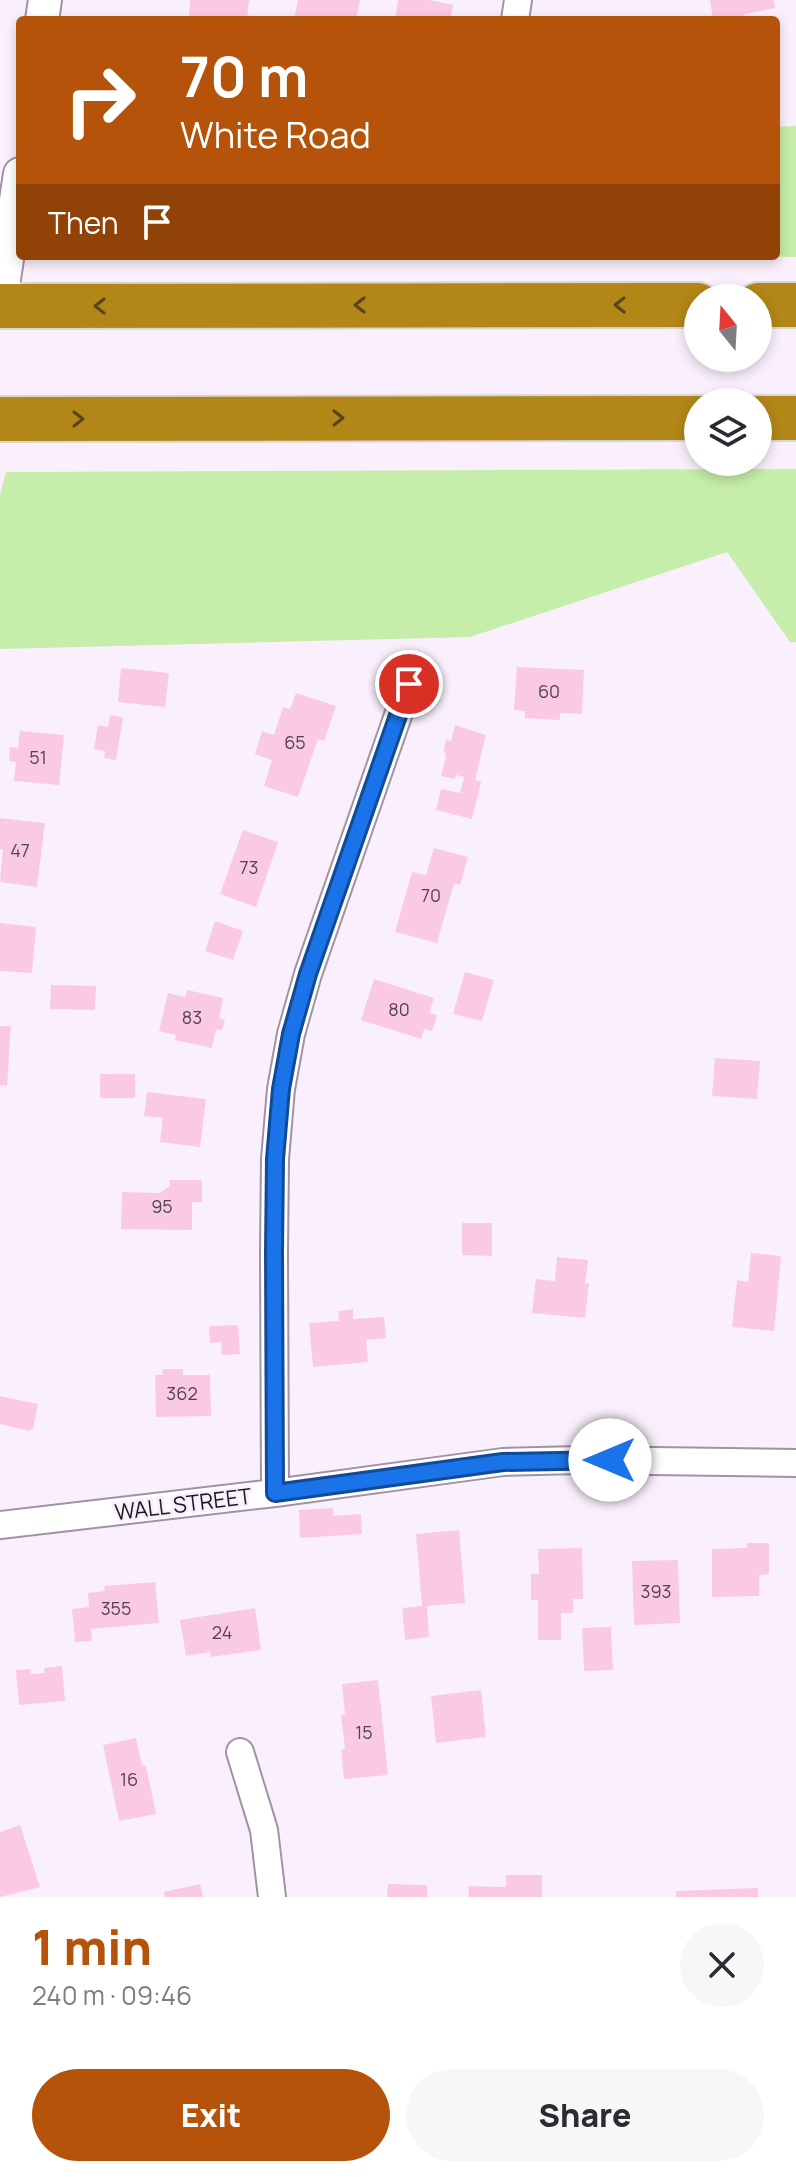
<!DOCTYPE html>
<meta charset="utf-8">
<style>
:root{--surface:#fff;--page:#f7f7f7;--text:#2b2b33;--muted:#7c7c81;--accent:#b45309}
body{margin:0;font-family:Manrope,sans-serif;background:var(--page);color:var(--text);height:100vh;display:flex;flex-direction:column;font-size:30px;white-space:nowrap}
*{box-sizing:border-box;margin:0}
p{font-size:26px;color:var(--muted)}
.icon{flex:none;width:44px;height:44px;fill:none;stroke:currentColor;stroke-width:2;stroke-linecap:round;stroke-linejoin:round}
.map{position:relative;height:1897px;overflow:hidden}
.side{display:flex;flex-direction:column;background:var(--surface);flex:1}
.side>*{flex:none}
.guide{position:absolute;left:16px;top:16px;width:764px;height:244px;border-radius:8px;box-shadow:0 4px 12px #0003;background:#b45309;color:#fff;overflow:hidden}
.needle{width:52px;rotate:342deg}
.buttons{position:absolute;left:684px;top:284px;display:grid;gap:16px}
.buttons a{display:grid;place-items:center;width:88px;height:88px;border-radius:50%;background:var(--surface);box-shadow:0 4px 12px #0003;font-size:40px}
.pin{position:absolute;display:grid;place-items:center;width:68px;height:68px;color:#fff;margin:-34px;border:4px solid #fff;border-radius:50%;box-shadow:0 2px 8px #0007}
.me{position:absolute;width:88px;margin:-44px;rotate:270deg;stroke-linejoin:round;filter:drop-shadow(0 0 6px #0008)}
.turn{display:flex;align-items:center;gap:28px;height:168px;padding:0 32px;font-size:36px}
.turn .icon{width:104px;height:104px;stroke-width:2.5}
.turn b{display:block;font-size:56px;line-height:68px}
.then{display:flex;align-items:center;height:76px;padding:0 32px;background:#0003;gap:16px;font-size:30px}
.round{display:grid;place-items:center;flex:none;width:84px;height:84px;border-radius:42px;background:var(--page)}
.summary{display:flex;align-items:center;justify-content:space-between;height:136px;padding:0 32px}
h1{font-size:48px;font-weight:800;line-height:60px;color:var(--accent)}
.primary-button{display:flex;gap:16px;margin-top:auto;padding:16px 32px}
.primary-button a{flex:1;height:92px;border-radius:48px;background:var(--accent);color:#fff;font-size:32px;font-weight:800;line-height:92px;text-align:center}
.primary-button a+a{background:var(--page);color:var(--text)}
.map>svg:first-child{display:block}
.green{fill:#c6edaa}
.building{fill:#facae3}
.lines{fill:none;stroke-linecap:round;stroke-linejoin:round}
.minor-casing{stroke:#a292a6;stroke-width:30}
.tertiary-casing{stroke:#a292a6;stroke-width:36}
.motorway-casing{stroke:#d6d5d7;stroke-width:48}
.minor{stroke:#fff;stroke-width:26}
.tertiary{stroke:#fff;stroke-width:32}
.motorway{stroke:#b28717;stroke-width:44}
.oneway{stroke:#59441c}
.route-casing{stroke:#114b97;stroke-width:20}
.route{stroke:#1a73e8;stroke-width:14}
.labels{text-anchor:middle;stroke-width:6;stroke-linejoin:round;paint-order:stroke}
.number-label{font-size:18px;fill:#554450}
.street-label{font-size:22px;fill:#1e181f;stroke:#faf0fd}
</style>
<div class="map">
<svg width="796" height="1897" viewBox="0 0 796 1897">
<rect width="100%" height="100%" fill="#faf0fd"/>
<path class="green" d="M796,126V257L561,256H776V127Z
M796,469V642H790L727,552L470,637L0,649V495L6,472Z"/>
<path class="building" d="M190,0H249L247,20H180V17L189,18Z
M298,0H360L356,20H294Z
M398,0H429L453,5L450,20H395Z
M710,0H774L775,8L744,14L745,20H713Z
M517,667L584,670L582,714L560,713V720L525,718V711L514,710Z
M121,668L169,673L165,707L118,702Z
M296,693L336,706L324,741L318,739L298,797L264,786L272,760L255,754L262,731L274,735L283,707L290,709Z
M110,715L123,717L116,760L104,758L105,751L94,749L98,725L108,727Z
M455,725L486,735L475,780L481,782L472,819L436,810L441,789L460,793L464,777L456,775L455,779L441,776L446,757L444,750L446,740L451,741Z
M20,731L64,735L59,785L14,781L16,762L9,761L10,747L18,748Z
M0,818L45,823L37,887L0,882L3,849H0Z
M243,830L278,842L256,907L220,894Z
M434,848L468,857L460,885L454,883L437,943L395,932L412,872L426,875Z
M215,921L243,931L233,960L205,951Z
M0,923L36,927L32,973L0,971Z
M465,972L494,980L482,1021L453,1014Z
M374,979L434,998L429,1013L437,1015L432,1031L424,1029L421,1039L361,1020Z
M51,985L96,986L95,1010L50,1009Z
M187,990L223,998L219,1018L225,1020L222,1030L216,1029L212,1048L175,1040L176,1035L159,1031L168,993L185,997Z
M0,1026H11L7,1086L0,1085Z
M715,1058L760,1061L757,1099L712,1096Z
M100,1074H135V1098H100Z
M147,1092L206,1099L200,1147L160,1142L163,1118L144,1116Z
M169,1180H202V1202H192V1230L121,1229L122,1192L160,1193L170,1186Z
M462,1223H492V1256L462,1255Z
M751,1253L781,1256L774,1331L732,1327L737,1280L748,1282Z
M557,1257L588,1260L585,1284L589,1283L585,1318L532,1313L536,1279L555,1281Z
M353,1309V1319L384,1317L386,1338L366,1340L368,1362L313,1367L309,1323L339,1321L338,1311Z
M238,1325L240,1354L222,1355L221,1342L210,1343L209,1326Z
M163,1369H183V1375H210L211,1416L156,1417L155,1375H162Z
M0,1396L38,1404L33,1429L29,1431L0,1424Z
M333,1508V1516L361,1514L362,1534L300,1538L299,1510Z
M459,1530L465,1603L427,1606L429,1637L405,1640L402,1608L422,1606L416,1534Z
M747,1543H769V1574L759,1575V1596L712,1597V1549L747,1548Z
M582,1548L583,1599H573V1613H561V1640H538V1600H531V1574H539L538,1549Z
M678,1560L680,1623L634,1625L632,1561Z
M155,1582L159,1623L91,1629L92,1641L75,1642L72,1609L89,1607L88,1593L105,1591L104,1586Z
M255,1608L261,1650L211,1657L210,1652L186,1656L180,1620Z
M611,1627L613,1670L584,1671L582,1628Z
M62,1666L65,1701L19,1705L16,1670L30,1669L31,1674L45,1673L44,1668Z
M378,1680L388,1775L344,1779L341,1749H345L341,1715H345L342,1684Z
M481,1690L486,1737L436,1743L431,1696Z
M136,1738L142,1765L146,1766L156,1814L119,1821L103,1745Z
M20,1825L40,1887L0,1897V1832Z
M506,1875H542V1897H469L468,1886L506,1887Z
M200,1884L203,1897H165L164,1892Z
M388,1884L427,1885V1897H387Z
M758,1888V1897H676V1891Z"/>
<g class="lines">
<defs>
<path id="minor" d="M515,20L518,0
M275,1493L274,1252L275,1159L281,1089L291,1034L308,974L409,684
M0,1525L275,1493L503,1462L579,1460L796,1463
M240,1752L264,1830L272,1897"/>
<path id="tertiary" d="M42,20L45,0
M0,305L20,174"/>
<path id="motorway" d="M758,305H796
M0,306L698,305
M758,418H796
M0,419L698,418"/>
</defs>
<use href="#minor" class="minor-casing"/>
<use href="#tertiary" class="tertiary-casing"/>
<use href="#motorway" class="motorway-casing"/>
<use href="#minor" class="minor"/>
<use href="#tertiary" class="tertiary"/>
<use href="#motorway" class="motorway"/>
</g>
<defs><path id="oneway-chevron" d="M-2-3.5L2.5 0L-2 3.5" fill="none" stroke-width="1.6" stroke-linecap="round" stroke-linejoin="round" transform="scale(2)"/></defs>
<g class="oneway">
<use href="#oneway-chevron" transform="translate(360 305) rotate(180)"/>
<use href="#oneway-chevron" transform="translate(620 305) rotate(180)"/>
<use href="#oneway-chevron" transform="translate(100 306) rotate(180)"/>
<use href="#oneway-chevron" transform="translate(338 418)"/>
<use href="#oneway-chevron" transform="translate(78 419)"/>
</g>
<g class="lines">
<defs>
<path id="route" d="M409,684L308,974L291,1034L281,1089L275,1159L274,1252L275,1493L503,1462L610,1460"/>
</defs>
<use href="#route" class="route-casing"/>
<use href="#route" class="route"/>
</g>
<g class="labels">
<g class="number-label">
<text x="549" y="698">60</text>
<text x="295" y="749">65</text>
<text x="38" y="764">51</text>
<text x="20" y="857">47</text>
<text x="249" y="874">73</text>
<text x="431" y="902">70</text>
<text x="399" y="1016">80</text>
<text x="192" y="1024">83</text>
<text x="162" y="1213">95</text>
<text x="182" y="1400">362</text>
<text x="656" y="1598">393</text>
<text x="116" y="1615">355</text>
<text x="222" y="1639">24</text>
<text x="364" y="1739">15</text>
<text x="129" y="1786">16</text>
</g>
<g class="street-label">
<text transform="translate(183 1504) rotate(-7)" y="8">WALL STREET</text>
</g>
</g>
</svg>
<div class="buttons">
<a><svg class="needle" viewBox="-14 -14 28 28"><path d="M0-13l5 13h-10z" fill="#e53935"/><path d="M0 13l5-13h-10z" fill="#7c7c81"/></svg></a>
<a><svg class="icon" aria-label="layers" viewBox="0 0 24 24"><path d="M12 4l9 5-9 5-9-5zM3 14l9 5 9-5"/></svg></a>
</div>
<div class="pin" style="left:409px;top:684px;background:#d93025"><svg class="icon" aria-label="arrive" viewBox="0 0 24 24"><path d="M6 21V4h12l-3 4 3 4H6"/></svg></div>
<svg class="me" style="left:610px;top:1460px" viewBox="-20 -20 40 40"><circle r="19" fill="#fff"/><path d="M0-13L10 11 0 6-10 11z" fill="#1a73e8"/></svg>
<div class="guide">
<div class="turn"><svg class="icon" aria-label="right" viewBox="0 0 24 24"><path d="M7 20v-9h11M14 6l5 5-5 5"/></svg><div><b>70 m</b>White Road</div></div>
<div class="then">Then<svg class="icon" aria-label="arrive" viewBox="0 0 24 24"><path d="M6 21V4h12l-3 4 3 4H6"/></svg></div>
</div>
</div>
<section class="side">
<div class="summary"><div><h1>1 min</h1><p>240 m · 09:46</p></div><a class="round"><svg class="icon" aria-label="close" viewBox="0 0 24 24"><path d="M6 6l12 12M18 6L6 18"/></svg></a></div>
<div class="primary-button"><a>Exit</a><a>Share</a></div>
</section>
